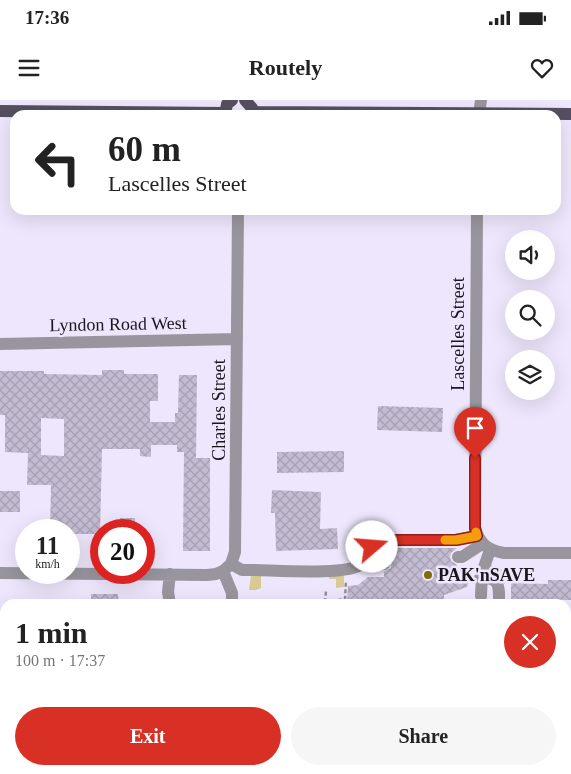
<!DOCTYPE html>
<meta charset="utf-8">
<style>
:root{--surface:#fff;--page:#f6f6f6;--text:#222;--muted:#767676;--accent:#d93025}
body{margin:0;font-family:Georgia,serif;background:var(--page);color:var(--text);height:100vh;display:flex;flex-direction:column;font-size:19px;white-space:nowrap}
*{box-sizing:border-box;margin:0}
p{font-size:16px;color:var(--muted)}
.icon{flex:none;width:28px;height:28px;fill:none;stroke:currentColor;stroke-width:2;stroke-linecap:round;stroke-linejoin:round}
.map{position:relative;flex:1;overflow:hidden}
.sheet{position:absolute;left:0px;top:499px;width:571px;height:176px;display:flex;flex-direction:column;background:var(--surface);border-radius:15px 15px 0 0;box-shadow:0 5px 20px #0002}
.sheet>*{flex:none}
.top-card{position:absolute;left:10px;top:10px;width:551px;height:105px;border-radius:15px;box-shadow:0 5px 20px #0002;background:#fff;color:var(--text);overflow:hidden}
.buttons{position:absolute;left:505px;top:130px;display:grid;gap:10px}
.buttons a{display:grid;place-items:center;width:50px;height:50px;border-radius:50%;background:var(--surface);box-shadow:0 5px 20px #0002;font-size:25px}
.speed{position:absolute;left:15px;top:419px;display:flex;gap:10px;font-size:25px;font-weight:700;text-align:center}
.speed>*{display:grid;place-content:center;width:65px;height:65px;border-radius:50%;background:var(--surface);box-shadow:0 5px 20px #0002;line-height:1}
.speed small{font-size:12px;font-weight:400}
.speed .limit{border:8px solid #d22;background:#fff;color:#111}
.pin{position:absolute;display:grid;place-items:center;width:42px;height:42px;color:#fff;margin:-51px -21px;border-radius:50% 50% 50% 0;rotate:-45deg;box-shadow:0 0 5px #0007}
.pin .icon{rotate:45deg}
.me{position:absolute;width:55px;margin:-28px;rotate:72deg;stroke-linejoin:round;filter:drop-shadow(0 0 4px #0008)}
.turn{display:flex;align-items:center;gap:18px;height:105px;padding:0 15px;font-size:22px}
.turn .icon{width:65px;height:65px;stroke-width:2.5}
.turn b{display:block;font-size:35px;line-height:42px}
.round{display:grid;place-items:center;flex:none;width:52px;height:52px;border-radius:26px;background:var(--page)}
.summary{display:flex;align-items:center;justify-content:space-between;height:85px;padding:0 15px}
h1{font-size:30px;font-weight:800;line-height:38px}
.cta{display:flex;gap:10px;margin-top:auto;padding:10px 15px}
.cta a{flex:1;height:58px;border-radius:30px;background:var(--accent);color:#fff;font-size:20px;font-weight:800;line-height:58px;text-align:center}
.cta a+a{background:var(--page);color:var(--text)}
.status{display:flex;justify-content:space-between;align-items:center;height:35px;padding:0 25px;background:var(--surface);direction:ltr}
.status svg{height:14px;fill:currentColor}
header{display:flex;justify-content:space-between;align-items:center;height:65px;padding:0 15px;background:var(--surface);font-size:22px;font-weight:800}
.map>svg:first-child{display:block}
.grass{fill:#d8ca93}
.building{fill:url(#building-cross-hatch);fill-rule:evenodd}
.lines{fill:none;stroke-linecap:round;stroke-linejoin:round}
.path{stroke:#928c9c;stroke-width:2.5;stroke-dasharray:4 2.5;stroke-linecap:butt}
.minor{stroke:#98959e;stroke-width:12}
.major{stroke:#554f5f;stroke-width:12}
.route-casing{stroke:#8d1f18;stroke-width:12}
.route{stroke:#d93025;stroke-width:9}
.slow{stroke:#f59e0b;stroke-width:9}
.poi-dot{fill:#816c08;stroke:#eee6fc;stroke-width:2}
.labels{text-anchor:middle;stroke-width:5;stroke-linejoin:round;paint-order:stroke}
.street-label{font-size:18px;fill:#19161e;stroke:#eee6fc}
.poi-label{font-size:18px;font-weight:bold;fill:#19161e;stroke:#eee6fc;text-anchor:start}
</style>
<div class="status"><b>17:36</b><svg viewBox="0 0 49 12"><path d="M0 12V9h3v3zM5 12V6h3v6zM10 12V3h3v9zM15 12V0h3v12zM26 1h20v11H26zM47 4h2v5h-2z"/></svg></div>
<header><svg class="icon" aria-label="menu" viewBox="0 0 24 24"><path d="M4 6h16M4 12h16M4 18h16"/></svg>Routely<svg class="icon" aria-label="heart" viewBox="0 0 24 24"><path d="M12 20l-8-8c-3-5 5-10 8-4 3-6 11-1 8 4z"/></svg></header>
<div class="map">
<svg width="571" height="674" viewBox="0 0 571 674">
<defs>
<pattern id="building-cross-hatch" width="8" height="8" patternUnits="userSpaceOnUse" patternTransform="scale(1.25)"><rect width="8" height="8" fill="#c3bbd1"/><path d="M0 0l8 8M0 8l8-8" fill="none" stroke="#a7a0b3"/></pattern>
</defs>
<rect width="100%" height="100%" fill="#eee6fc"/>
<path class="grass" d="M488,464L506,471L505,484H502L485,473Z
M251,475H261V488L256,490H249Z
M329,475H344V487L336,488V479H329Z"/>
<path class="building" d="M102,270H124V274H158V301H150V322H175V313H178L179,275H197L196,358H210V451H183L184,352H177V345H151V357L140,356V349H102L100,434H69V430H50L51,385H27L28,353L5,352V315H0V271H44V274L102,275ZM41,318L64,319V356L41,355Z
M378,306L443,308L442,332L377,330Z
M344,351V372L277,373V352Z
M272,390L321,392L320,429L337,428L338,449L276,451L275,413H271Z
M0,391H20V412H0Z
M120,418H135V430H120Z
M384,448H457L451,453L450,457L451,461L457,465V472L472,473L467,487L444,495V504H347L348,486L358,485L368,477H384V472L391,468V460L384,456Z
M548,480H571V500H544V504H511V483L548,484Z
M91,494H118L119,504H91Z"/>
<g class="lines">
<path class="path" d="M325,502L345,499L346,481
M325,502L326,491
M350,670V674
M246,672H258
M297,674V670"/>
<path class="minor" d="M479,15L481,0
M477,110L475,428C480,444 487,450 504,453H571
M0,244L237,239
M458,457H462L482,444
M231,464L242,470H250C273,470 347,476 362,464C369,458 371,448 377,441L385,440H456L477,436
M361,465L384,464
M0,473L207,475L216,474L223,471
M480,478C501,477 499,487 499,504
M481,496L482,473L490,450
M170,504L168,492L170,474
M232,504V493L223,471L231,464L235,452L238,110
M233,674V670
M495,674L496,670"/>
<path class="major" d="M245,0L252,8L253,15
M0,11L224,13
M253,12L571,14
M225,15L227,4L232,0"/>
</g>
<g class="lines">
<defs>
<path id="route" d="M372,447L377,441L385,440H456L477,436L475,428V358"/>
</defs>
<use href="#route" class="route-casing"/>
<use href="#route" class="route"/>
<path class="slow" d="M445,440H456L477,436L476,432"/>
</g>
<circle class="poi-dot" cx="428" cy="475" r="5"/>
<g class="labels">
<g class="street-label">
<text transform="translate(118 224) rotate(-1)" y="6">Lyndon Road West</text>
<text transform="translate(458 234) rotate(-90)" y="6">Lascelles Street</text>
<text transform="translate(219 310) rotate(-90)" y="6">Charles Street</text>
</g>
<g class="poi-label">
<text x="438" y="481">PAK'nSAVE</text>
</g>
</g>
</svg>
<div class="buttons">
<a><svg class="icon" aria-label="sound" viewBox="0 0 24 24"><path d="M4 9h4l5-4v14l-5-4H4zM17 9q2 3 0 6"/></svg></a>
<a><svg class="icon" aria-label="search" viewBox="0 0 24 24"><circle cx="10" cy="10" r="6"/><path d="M15 15l6 6"/></svg></a>
<a><svg class="icon" aria-label="layers" viewBox="0 0 24 24"><path d="M12 4l9 5-9 5-9-5zM3 14l9 5 9-5"/></svg></a>
</div>
<div class="speed"><div>11<small>km/h</small></div><div class="limit">20</div></div>
<div class="pin" style="left:475px;top:358px;background:#d93025"><svg class="icon" aria-label="arrive" viewBox="0 0 24 24"><path d="M6 21V4h12l-3 4 3 4H6"/></svg></div>
<svg class="me" style="left:372px;top:447px" viewBox="-20 -20 40 40"><circle r="19" fill="#fff"/><path d="M0-13L10 11 0 6-10 11z" fill="#d93025"/></svg>
<div class="top-card">
<div class="turn"><svg class="icon" aria-label="left" viewBox="0 0 24 24"><path d="M17 20v-9H6M10 6l-5 5 5 5"/></svg><div><b>60 m</b>Lascelles Street</div></div>
</div>
<section class="sheet">
<div class="summary"><div><h1>1 min</h1><p>100 m · 17:37</p></div><a class="round" style="background:#d93025;color:#fff"><svg class="icon" aria-label="close" viewBox="0 0 24 24"><path d="M6 6l12 12M18 6L6 18"/></svg></a></div>
<div class="cta"><a>Exit</a><a>Share</a></div>
</section>
</div>
